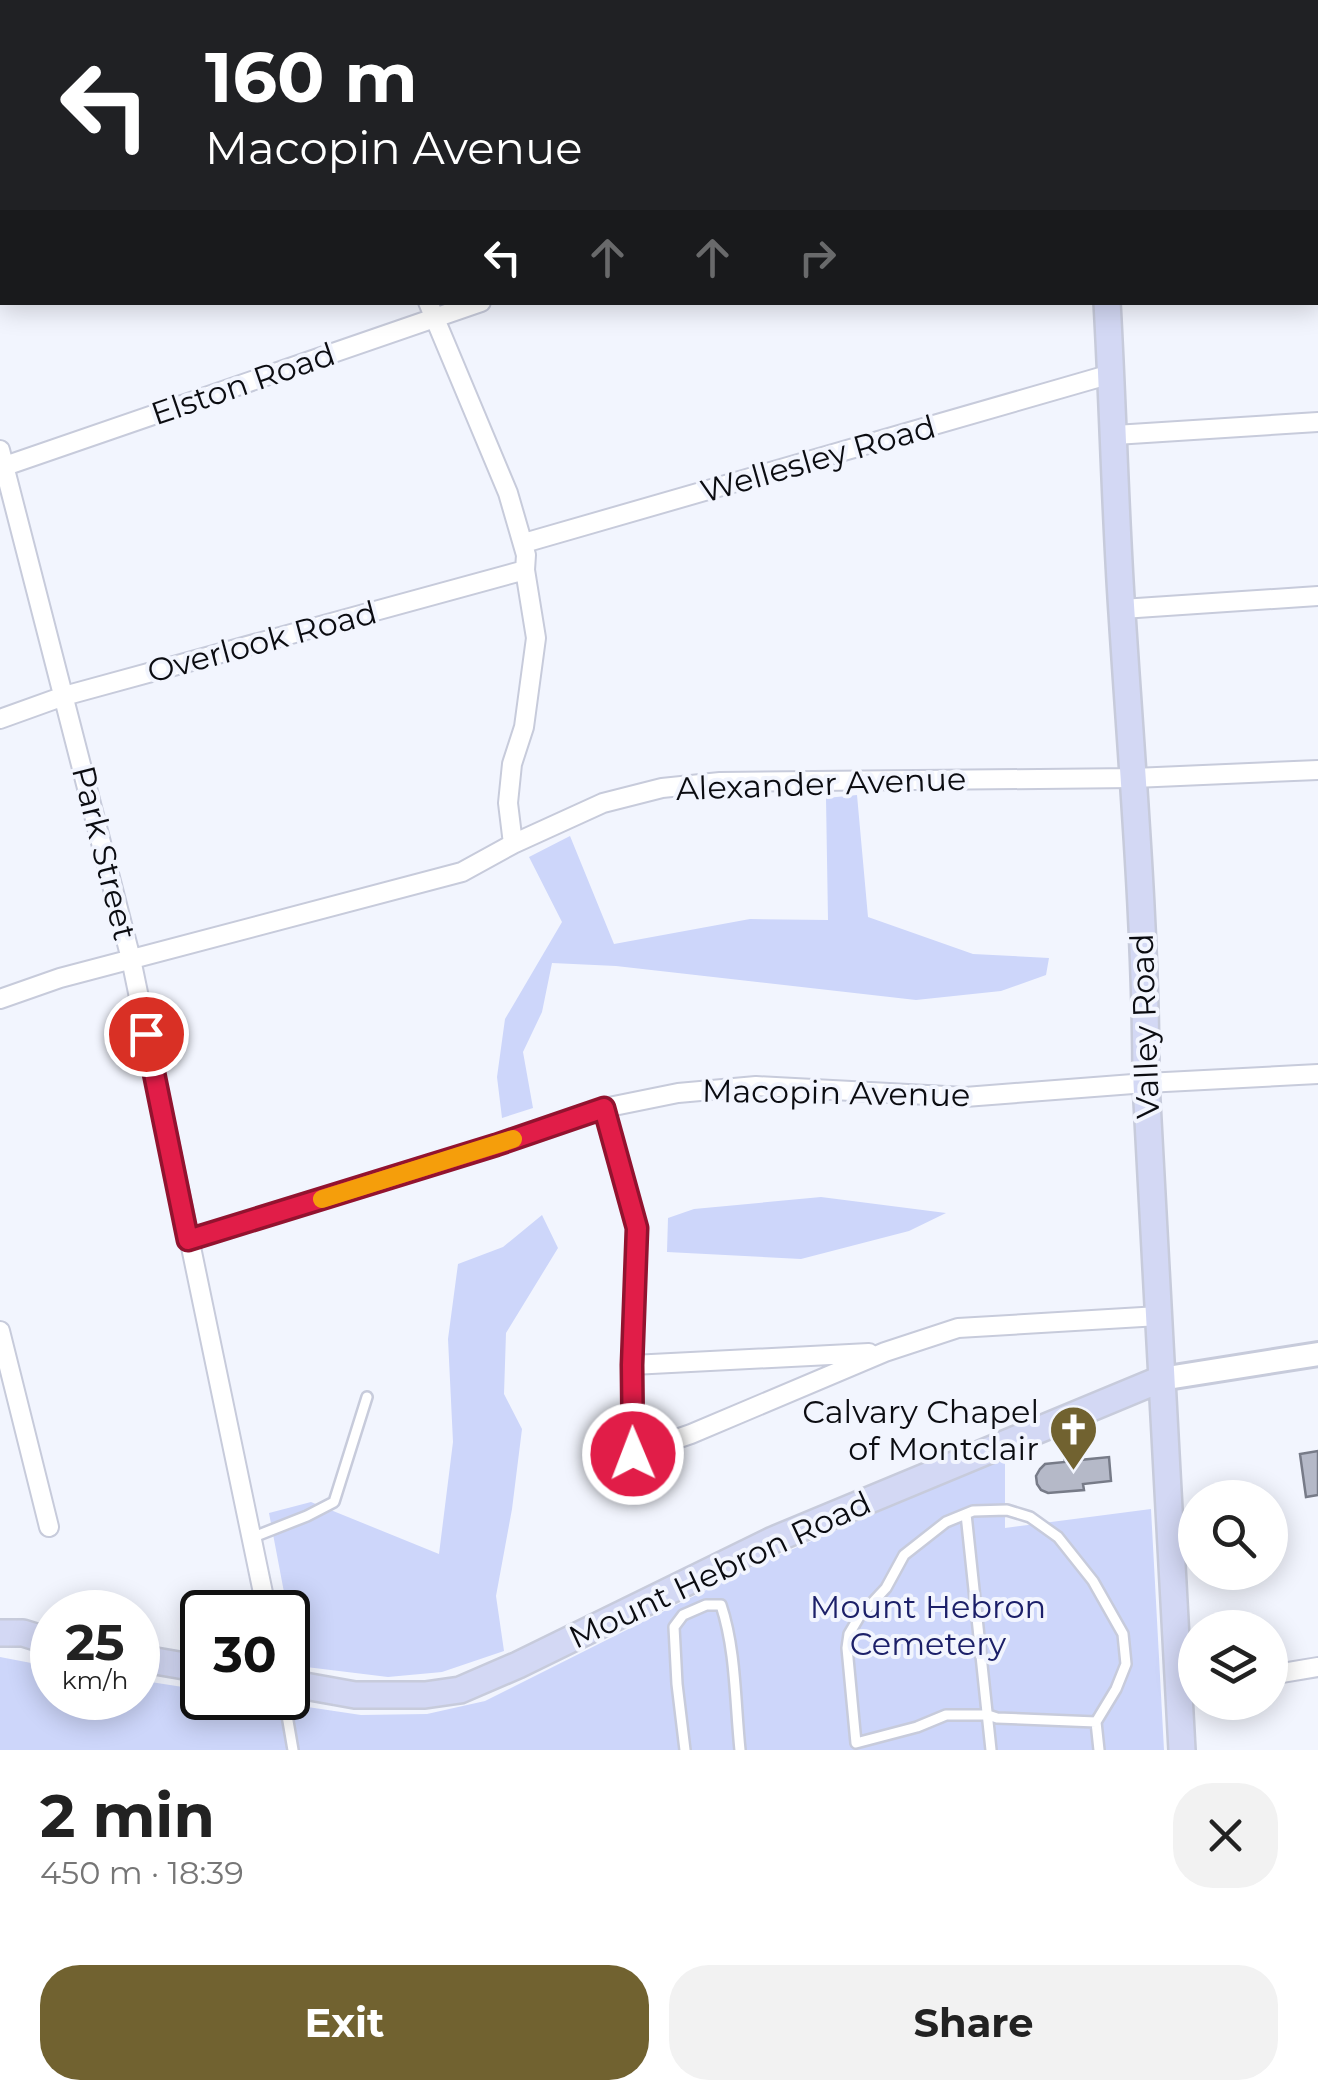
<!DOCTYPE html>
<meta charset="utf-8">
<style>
:root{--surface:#fff;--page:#f2f2f2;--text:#222;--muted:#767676;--accent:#716230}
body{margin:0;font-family:Montserrat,sans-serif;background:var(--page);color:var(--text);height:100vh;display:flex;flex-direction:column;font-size:38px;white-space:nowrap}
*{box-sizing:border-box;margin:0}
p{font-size:32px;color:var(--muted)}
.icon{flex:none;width:55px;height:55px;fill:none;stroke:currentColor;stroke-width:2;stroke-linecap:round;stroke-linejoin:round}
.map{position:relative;height:1750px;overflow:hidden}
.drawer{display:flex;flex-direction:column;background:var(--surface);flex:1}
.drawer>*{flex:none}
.top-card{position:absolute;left:0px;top:0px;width:1320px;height:305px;box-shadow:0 5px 25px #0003;background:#202124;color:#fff;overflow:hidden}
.controls{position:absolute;left:1178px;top:1480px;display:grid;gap:20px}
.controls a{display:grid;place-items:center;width:110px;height:110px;border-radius:50%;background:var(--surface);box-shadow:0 5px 25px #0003;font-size:50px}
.speed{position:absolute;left:30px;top:1590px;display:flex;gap:20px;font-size:50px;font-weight:700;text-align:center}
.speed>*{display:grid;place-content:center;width:130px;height:130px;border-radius:50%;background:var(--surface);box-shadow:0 5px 25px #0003;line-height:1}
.speed small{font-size:25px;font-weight:400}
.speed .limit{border:5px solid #111;border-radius:15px;background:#fff;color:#111}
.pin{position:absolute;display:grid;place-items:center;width:85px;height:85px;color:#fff;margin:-42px;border:5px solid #fff;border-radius:50%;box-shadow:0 2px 10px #0007}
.me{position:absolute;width:110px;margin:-55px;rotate:359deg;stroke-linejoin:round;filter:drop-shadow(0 0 8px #0008)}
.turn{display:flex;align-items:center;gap:35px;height:210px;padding:0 40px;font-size:45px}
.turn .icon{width:130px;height:130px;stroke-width:2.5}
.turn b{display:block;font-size:70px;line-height:85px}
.lanes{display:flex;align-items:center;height:95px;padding:0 40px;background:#0003;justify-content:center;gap:50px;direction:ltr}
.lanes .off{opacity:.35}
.round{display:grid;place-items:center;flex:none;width:105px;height:105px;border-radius:40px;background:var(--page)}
.headline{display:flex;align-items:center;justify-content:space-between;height:170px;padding:0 40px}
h1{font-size:60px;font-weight:700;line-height:75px}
.primary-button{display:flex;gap:20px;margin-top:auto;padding:20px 40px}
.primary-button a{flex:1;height:115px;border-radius:40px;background:var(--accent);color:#fff;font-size:40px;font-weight:700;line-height:115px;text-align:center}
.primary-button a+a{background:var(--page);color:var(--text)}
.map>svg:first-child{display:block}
.green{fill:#cdd6fa}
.building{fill:#b5b9c8;stroke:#777b88;stroke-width:2.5}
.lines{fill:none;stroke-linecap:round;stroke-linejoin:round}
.service-casing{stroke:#c7cbdb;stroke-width:14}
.minor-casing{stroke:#c7cbdb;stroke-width:22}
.tertiary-casing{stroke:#c7cbdb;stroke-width:28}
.secondary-casing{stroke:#c7cbdb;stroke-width:30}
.service{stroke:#fff;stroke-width:9}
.minor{stroke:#fff;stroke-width:18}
.tertiary{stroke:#fff;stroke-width:22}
.secondary{stroke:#d3d8f4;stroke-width:25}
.route-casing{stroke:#92132f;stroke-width:25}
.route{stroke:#e11d48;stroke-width:18}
.slow{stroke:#f59e0b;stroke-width:18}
.labels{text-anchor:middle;stroke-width:8;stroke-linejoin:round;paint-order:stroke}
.street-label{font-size:32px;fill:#0b0c11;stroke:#f2f5fe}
.poi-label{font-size:32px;fill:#0b0c11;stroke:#f2f5fe;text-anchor:end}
.park-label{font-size:32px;fill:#1c2069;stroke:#f2f5fe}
</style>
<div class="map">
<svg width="1318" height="1750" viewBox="0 0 1318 1750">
<rect width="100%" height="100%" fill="#f2f5fe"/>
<path class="green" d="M857,795L868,917L973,954L1049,958L1046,975L1001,991L916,1000L616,966L552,963L542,1012L523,1052L533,1108L502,1118L497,1077L505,1019L562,922L529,857L570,836L614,944L750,919L828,920L826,798Z
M821,1197L946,1213L909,1231L801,1259L667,1252L668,1218L694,1209Z
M542,1215L558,1248L506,1333L504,1394L522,1429L512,1509L496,1596L504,1651L442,1672L388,1677L298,1666L269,1513L311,1502L439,1554L453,1442L448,1339L458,1264L503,1247Z
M1005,1457V1528L1151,1509L1164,1750H0V1657L52,1667V1698H138V1680L202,1690V1698H248L361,1715L427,1714L485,1701L756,1565Z"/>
<path class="building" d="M1318,1451V1495L1306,1497L1300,1454Z
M1079,1455V1460L1109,1457L1111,1481L1083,1484L1084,1490L1048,1493L1041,1490L1037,1484L1036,1476L1040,1469L1045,1464L1065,1462L1064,1456Z"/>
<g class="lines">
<defs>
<path id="service" d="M1173,0L1174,2
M966,1514L991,1750
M251,1538L307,1516L334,1502L367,1397
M284,1698L293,1750
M1096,1722L997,1718L988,1715H946L917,1727L856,1743L847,1648L849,1634L859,1617L886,1588L904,1555L946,1522L973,1511L1007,1510L1030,1517L1058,1537L1093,1581L1123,1634L1126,1664L1116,1689L1096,1722L1099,1750
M685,1750L677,1684L674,1627L683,1615L706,1605H721C736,1650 735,1702 740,1750"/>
<path id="minor" d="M410,2V0
M607,2L613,0
M0,234L2,233
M428,302L508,493L526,555L525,570L536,638L524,727L512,764L508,803L513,844
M1115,435L1318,422
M0,450L131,959L267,1612
M5,466L481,302
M524,543L1111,374
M1122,609L1318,596
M0,719L64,696L525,570
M0,999L60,978L462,872L513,844L603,803L662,788L720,782L1134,778L1318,770
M604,1108L637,1228L632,1365L633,1454L691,1434L885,1352L958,1328L1159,1316
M188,1240L496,1145L604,1108L678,1093L756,1086L965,1097L1146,1083L1318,1074
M0,1331L49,1527
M632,1365L869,1353
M1270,1675L1318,1667"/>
<path id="tertiary" d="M1161,1379L1318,1354"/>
<path id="secondary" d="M1093,0V2
M1107,302C1113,406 1115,510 1122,613C1132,770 1146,926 1146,1083L1182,1750
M0,1633H23L52,1642
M138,1658L202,1669
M288,1683L355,1695H425L460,1690L518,1665L773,1540L1161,1379"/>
</defs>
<use href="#service" class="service-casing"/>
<use href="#minor" class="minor-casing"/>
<use href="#tertiary" class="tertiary-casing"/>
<use href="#secondary" class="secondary-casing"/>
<use href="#service" class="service"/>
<use href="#minor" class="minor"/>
<use href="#tertiary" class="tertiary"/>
<use href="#secondary" class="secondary"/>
</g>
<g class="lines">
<defs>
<path id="route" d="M146,1034L188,1240L496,1145L604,1108L637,1228L632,1365L633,1454"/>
</defs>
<use href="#route" class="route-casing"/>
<use href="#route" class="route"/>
<path class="slow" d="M322,1199L513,1139"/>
</g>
<defs>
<symbol id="church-pin" viewBox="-11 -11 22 30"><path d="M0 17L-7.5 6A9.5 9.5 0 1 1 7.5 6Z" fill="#716230" stroke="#f2f5fe"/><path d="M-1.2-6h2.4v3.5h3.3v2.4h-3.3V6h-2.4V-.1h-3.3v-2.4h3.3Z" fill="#fff"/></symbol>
</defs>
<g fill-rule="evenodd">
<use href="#church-pin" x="1046" y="1402" width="55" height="75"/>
</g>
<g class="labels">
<g class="street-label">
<text transform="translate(243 384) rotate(-19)" y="11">Elston Road</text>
<text transform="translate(818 459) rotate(-16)" y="11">Wellesley Road</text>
<text transform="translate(262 642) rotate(-15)" y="11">Overlook Road</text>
<text transform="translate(821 784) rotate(-2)" y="11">Alexander Avenue</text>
<text transform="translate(104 853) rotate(76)" y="11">Park Street</text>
<text transform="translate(1145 1026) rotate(-92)" y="11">Valley Road</text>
<text transform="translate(836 1093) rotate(1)" y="11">Macopin Avenue</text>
<text transform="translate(720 1570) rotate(-25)" y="11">Mount Hebron Road</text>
</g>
<g class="poi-label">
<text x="1039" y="1423">Calvary Chapel<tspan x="1039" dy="37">of Montclair</tspan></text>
</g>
<g class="park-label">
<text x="928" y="1618">Mount Hebron<tspan x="928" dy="37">Cemetery</tspan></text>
</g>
</g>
</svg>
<div class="controls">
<a><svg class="icon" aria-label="search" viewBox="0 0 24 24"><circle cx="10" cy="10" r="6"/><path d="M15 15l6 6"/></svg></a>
<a><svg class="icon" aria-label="layers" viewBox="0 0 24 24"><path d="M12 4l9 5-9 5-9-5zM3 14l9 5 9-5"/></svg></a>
</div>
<div class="speed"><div>25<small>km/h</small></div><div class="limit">30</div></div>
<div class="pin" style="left:146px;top:1034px;background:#d93025"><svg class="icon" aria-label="arrive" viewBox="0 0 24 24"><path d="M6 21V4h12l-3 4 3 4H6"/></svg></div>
<svg class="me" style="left:633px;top:1454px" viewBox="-20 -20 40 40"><circle r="17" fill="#e11d48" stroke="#fff" stroke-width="3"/><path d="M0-11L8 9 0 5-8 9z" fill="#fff"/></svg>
<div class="top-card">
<div class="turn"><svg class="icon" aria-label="left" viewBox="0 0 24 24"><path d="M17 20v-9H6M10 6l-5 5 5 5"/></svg><div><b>160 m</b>Macopin Avenue</div></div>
<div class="lanes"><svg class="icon" aria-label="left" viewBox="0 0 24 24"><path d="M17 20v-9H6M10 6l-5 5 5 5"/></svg><svg class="icon off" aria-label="ahead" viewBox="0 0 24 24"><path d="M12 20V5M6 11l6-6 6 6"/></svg><svg class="icon off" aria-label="ahead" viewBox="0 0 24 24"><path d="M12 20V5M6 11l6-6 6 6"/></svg><svg class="icon off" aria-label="right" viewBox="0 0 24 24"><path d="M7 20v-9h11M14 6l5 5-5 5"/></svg></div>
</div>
</div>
<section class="drawer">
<div class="headline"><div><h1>2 min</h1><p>450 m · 18:39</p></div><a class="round"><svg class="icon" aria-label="close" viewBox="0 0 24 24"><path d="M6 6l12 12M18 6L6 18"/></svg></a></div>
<div class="primary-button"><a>Exit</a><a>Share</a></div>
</section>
